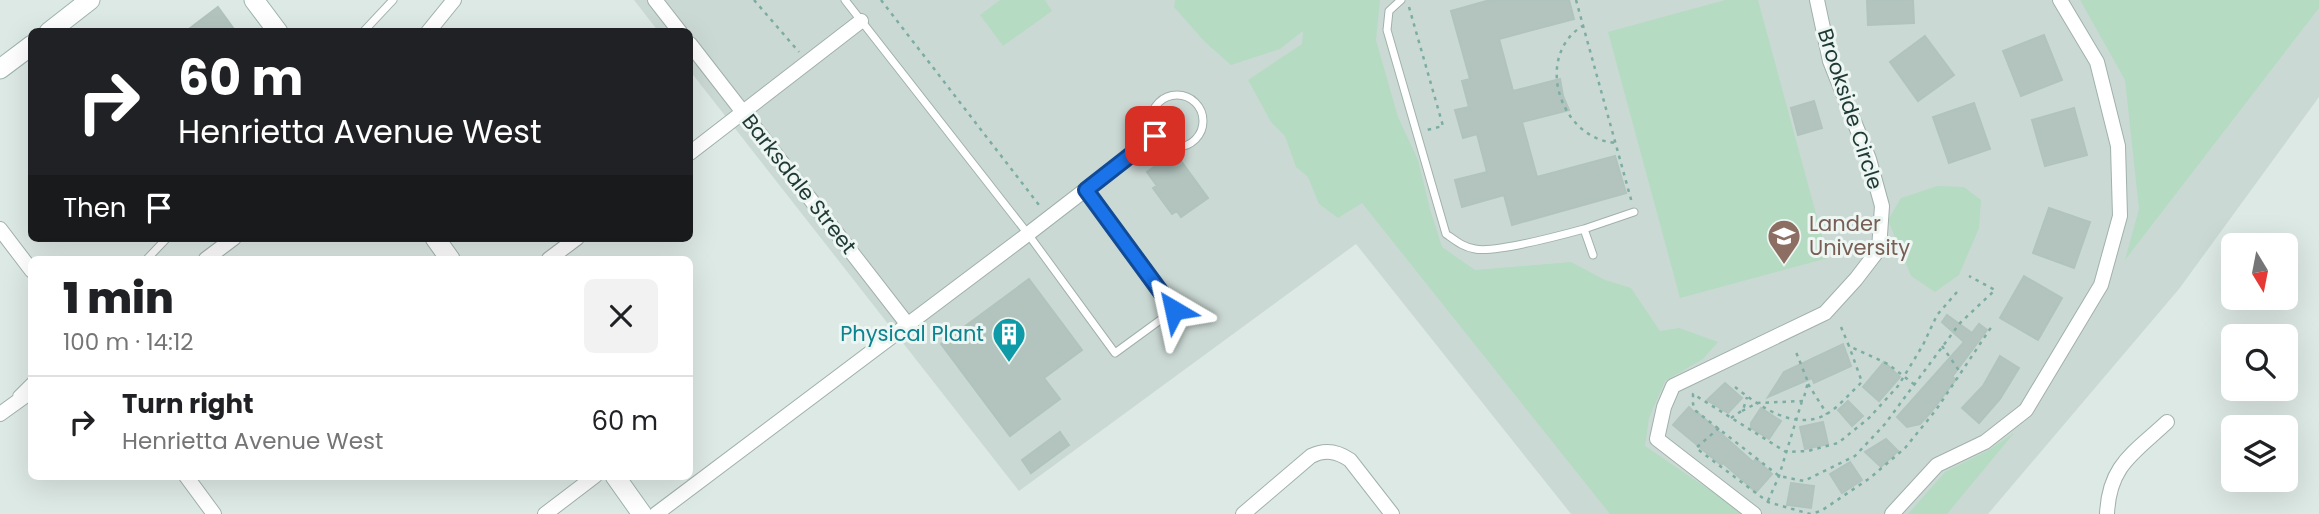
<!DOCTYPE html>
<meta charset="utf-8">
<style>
:root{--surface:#fff;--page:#f2f2f2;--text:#202124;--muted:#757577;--line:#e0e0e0}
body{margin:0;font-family:Poppins,sans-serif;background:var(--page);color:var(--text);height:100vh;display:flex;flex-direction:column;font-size:26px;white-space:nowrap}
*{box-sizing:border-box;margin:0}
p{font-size:23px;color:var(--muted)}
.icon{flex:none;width:38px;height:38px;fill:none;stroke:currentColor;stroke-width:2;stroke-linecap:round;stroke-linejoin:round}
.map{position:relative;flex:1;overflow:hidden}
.sheet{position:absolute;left:28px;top:256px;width:665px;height:224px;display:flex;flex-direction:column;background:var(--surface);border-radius:10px;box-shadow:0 7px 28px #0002}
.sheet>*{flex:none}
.hud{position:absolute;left:28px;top:28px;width:665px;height:214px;border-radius:10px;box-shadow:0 7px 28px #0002;background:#202124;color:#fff;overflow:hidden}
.needle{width:46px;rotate:170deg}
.fabs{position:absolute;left:2221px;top:233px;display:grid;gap:14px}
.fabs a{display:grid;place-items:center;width:77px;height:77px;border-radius:10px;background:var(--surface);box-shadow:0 7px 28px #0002;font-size:35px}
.pin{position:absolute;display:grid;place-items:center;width:60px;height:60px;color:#fff;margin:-30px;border-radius:14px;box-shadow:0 4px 10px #0006}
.me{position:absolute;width:77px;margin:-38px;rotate:324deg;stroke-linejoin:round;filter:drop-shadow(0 0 5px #0008)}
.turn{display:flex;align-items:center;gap:24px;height:147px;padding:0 35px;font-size:32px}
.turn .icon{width:91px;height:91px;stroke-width:2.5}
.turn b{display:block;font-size:49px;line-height:60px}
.then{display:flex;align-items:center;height:66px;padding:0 35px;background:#0003;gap:14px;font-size:26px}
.round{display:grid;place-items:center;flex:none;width:74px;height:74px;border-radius:10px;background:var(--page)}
.overview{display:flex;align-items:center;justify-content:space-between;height:119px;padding:0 35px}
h1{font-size:42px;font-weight:800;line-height:52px}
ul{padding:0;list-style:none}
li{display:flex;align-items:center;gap:21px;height:91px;padding:0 35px;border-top:2px solid var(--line)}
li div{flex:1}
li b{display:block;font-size:26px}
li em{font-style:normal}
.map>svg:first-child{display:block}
.built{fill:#cbd9d4}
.green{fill:#b5dbc2}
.building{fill:#b3c4be;stroke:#b0c3bc;stroke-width:2}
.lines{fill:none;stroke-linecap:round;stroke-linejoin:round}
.lane-casing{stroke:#a0b1ac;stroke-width:9}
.street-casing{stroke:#a0b1ac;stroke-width:16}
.secondary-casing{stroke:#9cb5ae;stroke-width:21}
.path{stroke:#7dada2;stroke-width:2.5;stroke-dasharray:3.5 5;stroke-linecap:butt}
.lane{stroke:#fff;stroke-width:7}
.street{stroke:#fff;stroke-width:14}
.secondary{stroke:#fff;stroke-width:19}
.route-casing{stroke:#114b97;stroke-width:18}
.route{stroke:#1a73e8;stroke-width:12}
.labels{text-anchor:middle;stroke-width:6;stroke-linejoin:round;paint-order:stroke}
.street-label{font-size:21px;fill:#1f3934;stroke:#edf6f2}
.education-label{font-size:21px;fill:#785e54;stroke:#edf6f2;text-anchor:start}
.culture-label{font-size:21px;fill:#0d838f;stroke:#edf6f2;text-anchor:end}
</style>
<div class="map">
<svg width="2319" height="514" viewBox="0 0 2319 514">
<rect width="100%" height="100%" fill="#dde9e5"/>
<path class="built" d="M634,0H2319V97L2179,289L1988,514H1571L1356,244L1019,491L690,71V32L658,31Z"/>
<path class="green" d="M1000,0H1045L1052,11L1003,46L980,15Z
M1175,0H1380L1376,40L1398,117L1418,160L1430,209L1442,247L1475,270L1571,262L1605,280L1631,288L1660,331L1679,328L1718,342L1703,359L1665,381L1649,418L1645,446L1745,514H1610L1362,203L1338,218L1319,204L1308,177L1296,167L1285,136L1271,122L1248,80L1302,44L1303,31L1280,49L1231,65L1205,42L1174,7Z
M1725,0H1758L1828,258L1680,298L1608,32Z
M2080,0H2319V8L2125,260L2139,209L2125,80Z
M1937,186L1964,187L1981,200L1979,228L1959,275L1935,292L1911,276L1888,220L1901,198Z
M2014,433L1947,514H1908L1945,472L1987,451Z"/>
<path class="building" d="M1490,0H1569L1574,19L1499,39L1513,91L1560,79L1563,96L1569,110L1522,122L1537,177L1615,156L1626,193L1512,225L1504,195L1462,207L1455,180L1487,172L1477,134L1463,138L1455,110L1469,107L1462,81L1470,79L1451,11Z
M1867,0H1913L1914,23L1868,25Z
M218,7L236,32H185Z
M2044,35L2062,80L2021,96L2003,51Z
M1925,36L1954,75L1918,101L1890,62Z
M1814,101L1822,128L1798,135L1791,108Z
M1974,103L1990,149L1949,163L1933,117Z
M2074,108L2087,155L2045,166L2032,120Z
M1168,157L1171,162L1178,157L1208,198L1181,217L1177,211L1172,214L1153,188L1157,186L1147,172Z
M2049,208L2090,222L2074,268L2033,253Z
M2024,276L2062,298L2038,340L2000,318Z
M1029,279L1082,350L1044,378L1060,399L1010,436L941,344Z
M1947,315L1972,333L1979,324L1987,330L1952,377L1956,379L1931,412L1920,424L1907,427L1897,417L1964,342L1942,322Z
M1843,344L1851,366L1814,383L1812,378L1768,397L1784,372Z
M2000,356L2019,368L2000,399L1979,423L1962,408L1983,386Z
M1884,362L1900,377L1879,401L1863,387Z
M1725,383L1742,398L1728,413L1707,400Z
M1848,401L1863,416L1852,426L1838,410Z
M1689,407L1695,413L1696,411L1753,462L1756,459L1772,474L1756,492L1723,463L1721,465L1673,425Z
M1761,408L1781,421L1769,439L1751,428V423Z
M1823,422L1828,444L1805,449L1800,427Z
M1060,432L1069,445L1031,473L1022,460Z
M1886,439L1898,451L1881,467L1865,452Z
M1850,462L1862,480L1842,493L1830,474Z
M1791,483L1814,486L1811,508L1787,505Z"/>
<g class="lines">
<defs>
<path id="lane" d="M845,0L1028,234L1115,353L1174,310L1086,190
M1401,0L1389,11L1387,30L1446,234C1456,241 1463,247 1475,249C1495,253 1562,235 1584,229L1593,255
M363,32L393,0
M1151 121a26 26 0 1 1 52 0a26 26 0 1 1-52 0Z
M1584,229L1634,212
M147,259L167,238
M17,395L32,380"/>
<path id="street" d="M655,0L680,32
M428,32L454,0
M690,44L908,325
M690,153L861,21
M0,229L32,271
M206,259L234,238
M549,259L577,238
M0,414L32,391
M186,476L214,514
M545,514L595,476
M656,514L1028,234L1155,136
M1243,514L1311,456C1325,449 1337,451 1350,460L1392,514
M1754,514L1657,439L1664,407L1673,386L1825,313L1856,279L1879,249L1882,206L1869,159L1830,61L1817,0
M1892,514L1937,465L1985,442L2026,410L2101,285L2120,216L2118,146L2097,62L2060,0
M2107,514C2109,465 2134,453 2167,422"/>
<path id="secondary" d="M254,0L278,32
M49,32L90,0
M0,69L32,45
M435,238L450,259
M615,476L642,514"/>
</defs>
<use href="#lane" class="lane-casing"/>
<use href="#street" class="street-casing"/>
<use href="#secondary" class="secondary-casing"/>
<path class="path" d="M754,0L799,52
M881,0L1039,205
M1576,0L1632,203
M1409,7L1443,126L1427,130
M1584,25C1533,55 1559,139 1616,143
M1957,292L1937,315L1923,345L1898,386L1869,418L1838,443L1808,451L1786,452L1693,394V404L1696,411L1779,476L1804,481L1855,456L1885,424L1960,323L1995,290L1969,276
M1841,327L1849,346L1888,364L1915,385
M1942,346L1960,372
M1808,384L1827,414
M1735,387C1759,406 1794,431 1825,415C1838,408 1851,392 1862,382L1849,346
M1742,411L1757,403L1803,401L1808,382L1796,352
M1731,418L1743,410L1747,397
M1719,428L1696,448L1768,502L1810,514L1821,511L1870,478L1905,448L1936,410L1992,326
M1768,501L1779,476L1802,401"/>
<use href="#lane" class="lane"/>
<use href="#street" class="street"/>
<use href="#secondary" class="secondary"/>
</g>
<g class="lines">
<defs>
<path id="route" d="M1155,136L1086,190L1174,310"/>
</defs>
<use href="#route" class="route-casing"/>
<use href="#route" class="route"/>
</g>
<defs>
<symbol id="university-pin" viewBox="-11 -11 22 30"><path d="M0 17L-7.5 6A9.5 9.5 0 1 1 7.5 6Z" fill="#8d6e63" stroke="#edf6f2"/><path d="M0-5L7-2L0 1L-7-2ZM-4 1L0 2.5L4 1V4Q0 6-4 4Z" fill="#fff"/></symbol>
<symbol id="building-pin" viewBox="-11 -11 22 30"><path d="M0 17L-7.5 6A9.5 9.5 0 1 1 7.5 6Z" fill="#0f9aa8" stroke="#edf6f2"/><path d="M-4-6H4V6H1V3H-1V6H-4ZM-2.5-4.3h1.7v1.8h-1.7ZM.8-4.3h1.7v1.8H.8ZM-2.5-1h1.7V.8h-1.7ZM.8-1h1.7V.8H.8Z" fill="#fff"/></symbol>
</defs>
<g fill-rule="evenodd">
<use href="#university-pin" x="1765" y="217" width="38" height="52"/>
<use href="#building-pin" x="990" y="315" width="38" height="52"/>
</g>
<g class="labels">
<g class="street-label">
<text transform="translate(1850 109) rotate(72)" y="7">Brookside Circle</text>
<text transform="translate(799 184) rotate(52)" y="7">Barksdale Street</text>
</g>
<g class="education-label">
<text x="1809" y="231">Lander<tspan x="1809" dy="24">University</tspan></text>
</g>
<g class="culture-label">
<text x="984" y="341">Physical Plant</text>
</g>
</g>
</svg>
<div class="fabs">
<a><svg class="needle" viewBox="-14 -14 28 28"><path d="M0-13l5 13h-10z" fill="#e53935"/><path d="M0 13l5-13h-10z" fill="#757577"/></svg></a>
<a><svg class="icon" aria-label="search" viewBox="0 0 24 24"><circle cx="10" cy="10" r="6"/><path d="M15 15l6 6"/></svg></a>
<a><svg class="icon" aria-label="layers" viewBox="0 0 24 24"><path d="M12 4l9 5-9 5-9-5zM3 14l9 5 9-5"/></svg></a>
</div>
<div class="pin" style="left:1155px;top:136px;background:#d93025"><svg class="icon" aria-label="arrive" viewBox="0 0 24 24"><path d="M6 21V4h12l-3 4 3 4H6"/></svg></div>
<svg class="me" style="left:1174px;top:310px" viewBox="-20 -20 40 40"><path d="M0-17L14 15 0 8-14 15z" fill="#1a73e8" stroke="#fff" stroke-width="4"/></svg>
<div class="hud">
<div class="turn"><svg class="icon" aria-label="right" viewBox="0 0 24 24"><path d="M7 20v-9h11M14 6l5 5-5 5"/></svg><div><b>60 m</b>Henrietta Avenue West</div></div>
<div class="then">Then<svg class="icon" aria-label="arrive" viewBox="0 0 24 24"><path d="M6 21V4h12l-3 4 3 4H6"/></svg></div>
</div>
<section class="sheet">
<div class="overview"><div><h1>1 min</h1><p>100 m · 14:12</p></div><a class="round"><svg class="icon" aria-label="close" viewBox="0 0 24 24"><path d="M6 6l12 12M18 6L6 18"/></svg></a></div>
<ul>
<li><svg class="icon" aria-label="right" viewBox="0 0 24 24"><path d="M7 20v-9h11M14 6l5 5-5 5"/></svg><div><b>Turn right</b><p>Henrietta Avenue West</p></div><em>60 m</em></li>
</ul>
</section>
</div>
